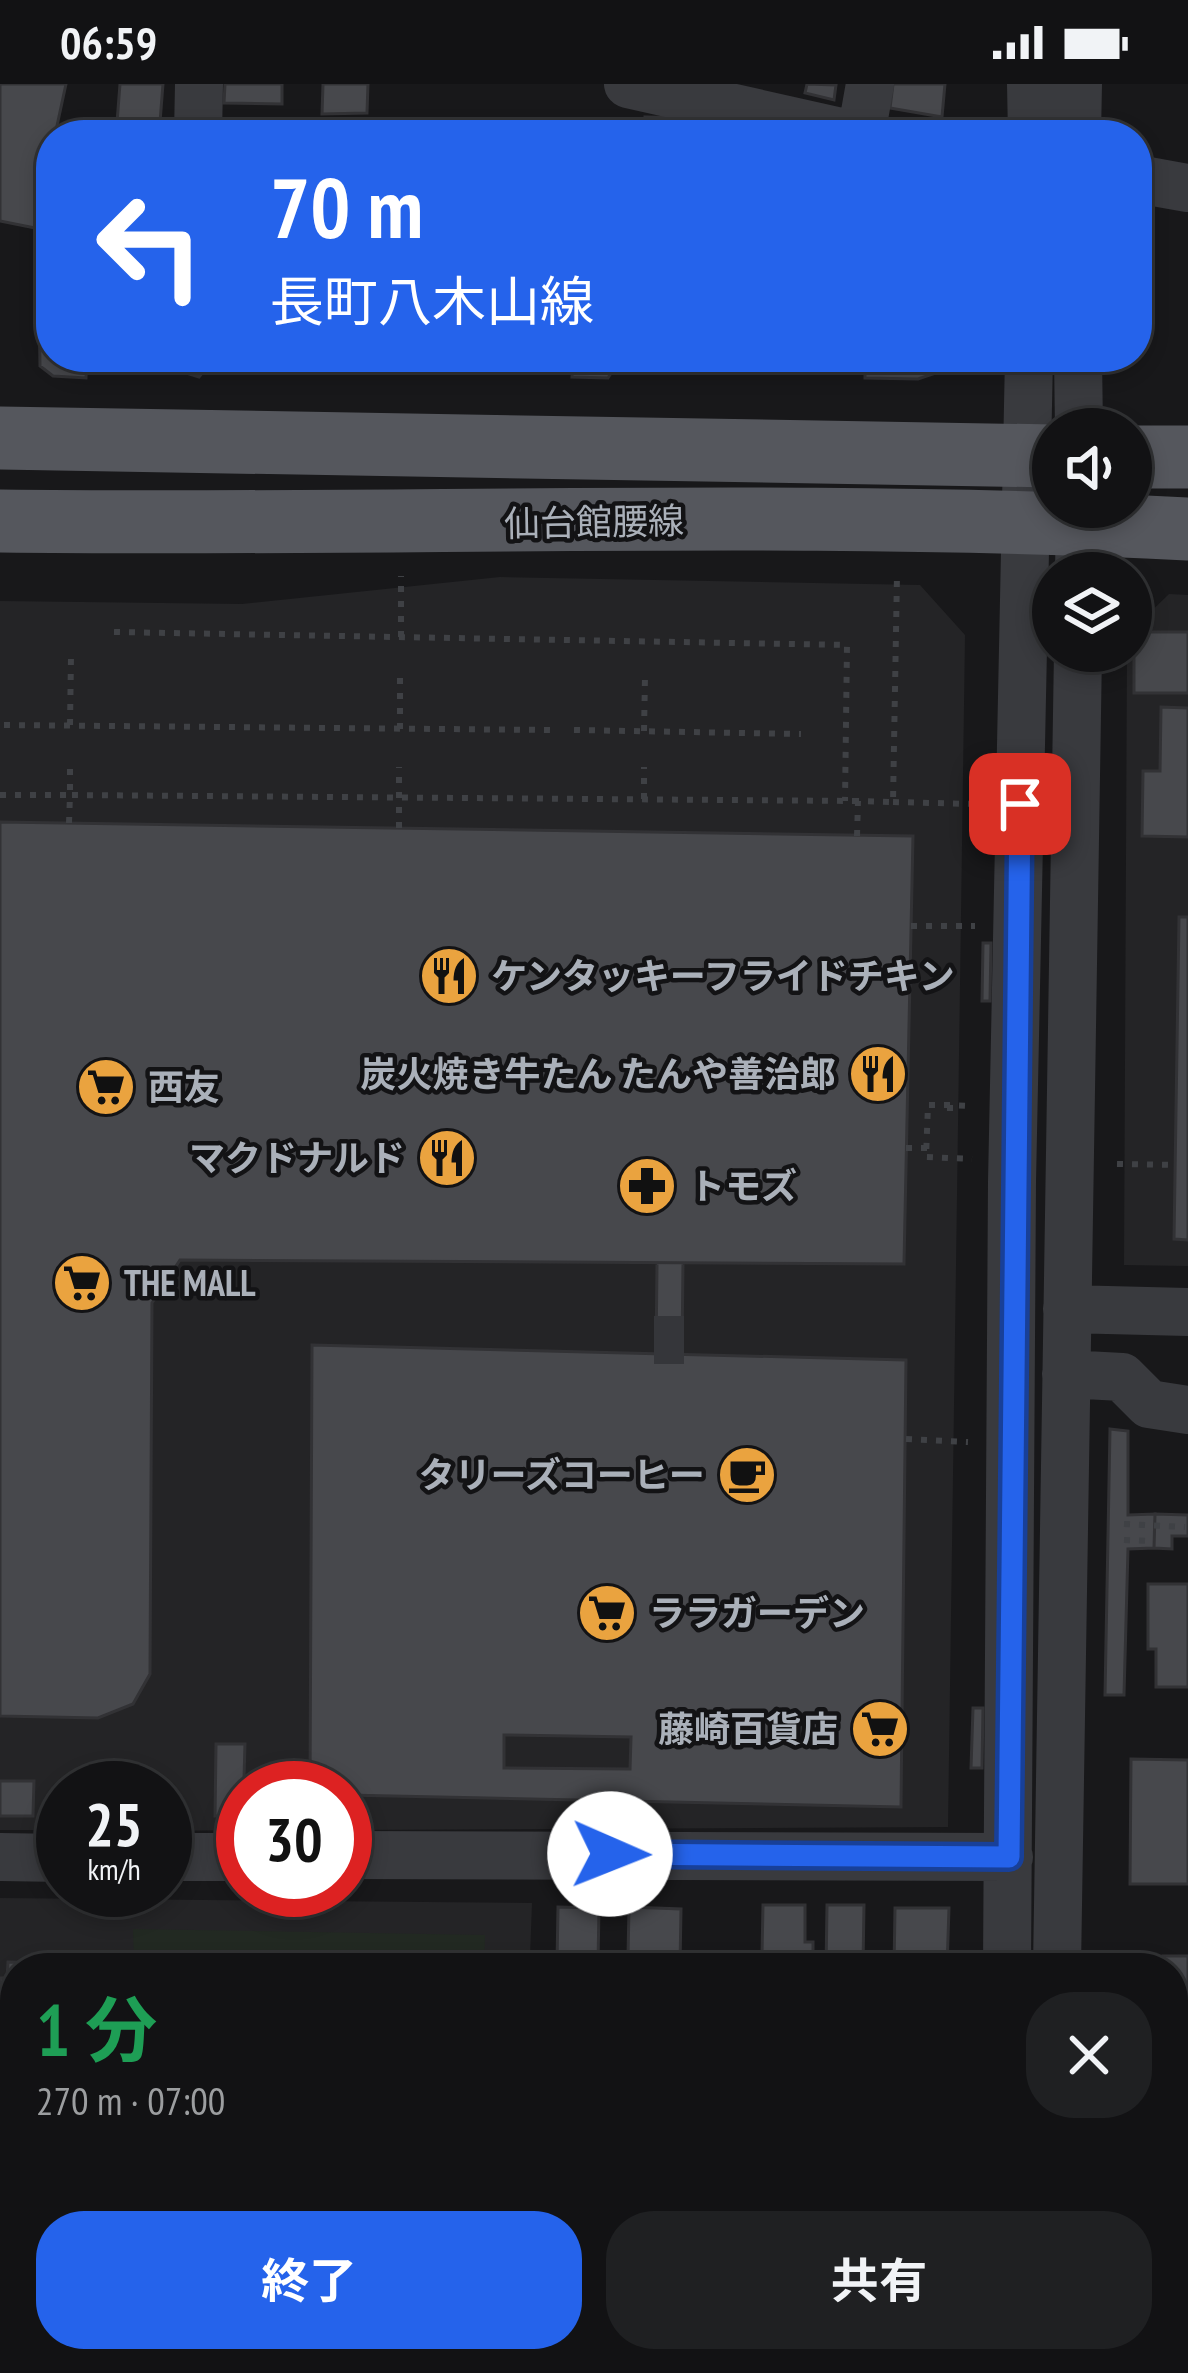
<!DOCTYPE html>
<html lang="ja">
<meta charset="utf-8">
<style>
:root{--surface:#121214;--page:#1f2022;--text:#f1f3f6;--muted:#9c9ea0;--line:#313234;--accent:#2563eb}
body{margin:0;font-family:"PT Sans Narrow","Noto Sans JP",sans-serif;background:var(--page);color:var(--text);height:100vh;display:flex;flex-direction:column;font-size:45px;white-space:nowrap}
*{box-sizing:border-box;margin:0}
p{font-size:39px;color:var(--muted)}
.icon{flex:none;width:66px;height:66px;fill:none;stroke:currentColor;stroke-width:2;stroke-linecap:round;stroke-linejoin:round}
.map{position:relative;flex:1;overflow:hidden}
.sheet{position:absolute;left:0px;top:1869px;width:1188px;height:420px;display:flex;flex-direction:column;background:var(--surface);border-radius:48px 48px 0 0;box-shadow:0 6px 18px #0003,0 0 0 3px var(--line)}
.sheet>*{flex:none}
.guide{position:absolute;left:36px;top:36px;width:1116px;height:252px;border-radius:48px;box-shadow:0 6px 18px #0003,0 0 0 3px var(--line);background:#2563eb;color:#fff;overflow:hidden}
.buttons{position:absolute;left:1032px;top:324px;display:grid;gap:24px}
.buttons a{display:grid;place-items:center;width:120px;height:120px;border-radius:50%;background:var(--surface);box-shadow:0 6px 18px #0003,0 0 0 3px var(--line);font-size:60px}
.speed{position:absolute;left:36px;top:1677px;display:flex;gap:24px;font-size:60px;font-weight:700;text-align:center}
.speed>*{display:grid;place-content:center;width:156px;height:156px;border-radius:50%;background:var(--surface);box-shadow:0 6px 18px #0003,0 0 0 3px var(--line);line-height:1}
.speed small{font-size:30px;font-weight:400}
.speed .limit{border:18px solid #d22;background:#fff;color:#111}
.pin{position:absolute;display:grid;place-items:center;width:102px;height:102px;color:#fff;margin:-51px;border-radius:24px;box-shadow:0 6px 18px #0006}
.me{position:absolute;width:132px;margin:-66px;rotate:91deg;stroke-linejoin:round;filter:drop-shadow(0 0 9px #0008)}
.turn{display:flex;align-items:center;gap:42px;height:252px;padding:0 36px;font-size:54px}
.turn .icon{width:156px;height:156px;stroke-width:2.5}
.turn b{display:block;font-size:84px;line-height:102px}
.round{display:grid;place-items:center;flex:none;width:126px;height:126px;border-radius:48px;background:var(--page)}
.head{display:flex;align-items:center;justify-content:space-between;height:204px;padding:0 36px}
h1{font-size:72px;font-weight:700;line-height:90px;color:#1e9e55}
.button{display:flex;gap:24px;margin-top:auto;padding:24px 36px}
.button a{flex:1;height:138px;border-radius:48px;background:var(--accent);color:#fff;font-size:48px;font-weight:700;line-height:138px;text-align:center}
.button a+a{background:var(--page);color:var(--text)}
.status{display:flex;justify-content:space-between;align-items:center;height:84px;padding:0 60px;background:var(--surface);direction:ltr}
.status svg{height:33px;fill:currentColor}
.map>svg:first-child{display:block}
.built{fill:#242426}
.green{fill:#222922}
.building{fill:#47484c;stroke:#323235;stroke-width:3;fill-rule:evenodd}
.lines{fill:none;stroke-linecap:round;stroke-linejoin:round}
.minor-tunnel{stroke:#35363a;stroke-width:48;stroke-dasharray:48 24;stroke-linecap:butt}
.path{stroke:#3f4145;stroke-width:6;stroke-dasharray:6 9;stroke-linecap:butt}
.minor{stroke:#393a3e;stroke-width:48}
.major{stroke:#55575d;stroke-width:63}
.route-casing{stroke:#184099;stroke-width:30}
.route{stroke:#2563eb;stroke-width:21}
.labels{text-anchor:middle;stroke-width:9;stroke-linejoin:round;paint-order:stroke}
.street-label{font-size:36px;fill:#aab0b9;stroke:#131315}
.poi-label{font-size:36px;font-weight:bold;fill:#aab0b9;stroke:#131315;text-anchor:start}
</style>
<div class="status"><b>06:59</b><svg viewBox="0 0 49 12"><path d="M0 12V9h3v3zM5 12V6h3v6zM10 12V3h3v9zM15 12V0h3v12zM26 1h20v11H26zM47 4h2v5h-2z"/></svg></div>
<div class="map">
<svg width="1188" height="2289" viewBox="0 0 1188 2289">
<rect width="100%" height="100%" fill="#18181a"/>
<path class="built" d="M500,493L920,501L965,551L948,1743L345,1746V1704H243V1746L165,1747V1704H63V1746H0V517L242,520Z
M1169,510L1188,511V1182L1124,1181L1127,567L1131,547Z
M0,1814L532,1819L530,1873H552V1884H15V2274H555L556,2289H0Z"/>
<path class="green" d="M133,1845L485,1851L484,1884H134Z"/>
<path class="building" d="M0,0H66L35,144L0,137Z
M120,0H163L159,51H116Z
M225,0H282V20L224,19Z
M323,0H368L367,29L322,30Z
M807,0L836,1L834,16L805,9Z
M893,0H945L942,33L890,24Z
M645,33L699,34L698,51H646Z
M318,38L355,40L354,51H317Z
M38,161H51V273H87L86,294L53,292L40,282Z
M137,273H215L199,293L180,287L137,289Z
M395,273H432V284L395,286Z
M573,273H621L608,294L572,293Z
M865,273H953L936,289L918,295L865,294Z
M1134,548H1188V609H1134Z
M1161,623L1188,624V753L1142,752L1143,687H1160Z
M0,738L913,752L904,1180L180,1176L152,1219L150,1590L133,1620L98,1634L0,1632Z
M1179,833H1188V1156L1174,1155Z
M983,859H991L990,917H982Z
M657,1179H683L682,1270H656Z
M312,1261L906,1276L901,1723L345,1711V1704H310ZM504,1651L631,1653L630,1685L504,1684Z
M1110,1345L1128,1347V1431L1155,1430L1154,1464L1128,1465L1124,1611H1105Z
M1155,1430L1188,1431V1452H1172V1465L1154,1464Z
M1148,1500H1188V1603H1156V1565H1148Z
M973,1624H983L982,1684H971Z
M216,1660H245L243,1732H215Z
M1131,1675L1188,1676V1800H1130Z
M0,1697H34L33,1732H0Z
M763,1821H805V1858H813V1884H772V1869H762Z
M827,1821H864L863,1884H826Z
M558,1823L599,1824L598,1880L557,1879Z
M629,1823L681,1825L680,1883L634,1882V1873L628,1872Z
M895,1824H949L947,1884H894Z
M1163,1872H1188V1983H1173V1884H1163Z
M8,1878L44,1879L43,1884H15V2179H0V1894H7Z
M1173,2102H1188V2177H1173Z
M562,2274H606V2289H563Z
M891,2274H937V2289H891Z"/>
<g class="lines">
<path class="minor-tunnel" d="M654,1256H684"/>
<path class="path" d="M114,548L847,561L845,717
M401,553V492
M4,641L550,646
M70,641L71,573
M400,645V587
M574,646L801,650
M644,647L645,593
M0,711H70V678
M644,715V683
M893,718L974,720
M69,739L70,711L858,717
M399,744V683
M857,752L858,717L893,718L897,491
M911,842H975
M950,1021H928L926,1073L972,1075
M950,1027V1021L973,1022
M906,1064H927
M1117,1080L1176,1081
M906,1355L968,1358
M1124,1440L1185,1443
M1124,1456L1154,1457"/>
<path class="minor" d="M628,0L854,51
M1031,0L1032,51
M198,51L199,0
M861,51L870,0
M1077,51L1078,0
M1137,95L1188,104
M1078,273L1079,345
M1079,489L1080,423
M1067,1225L1188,1228
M1066,1290L1122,1293L1149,1320L1188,1326
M345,1771L1009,1773
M0,1773L63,1774
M165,1773H243
M1007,1884L1012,1098L1029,273
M1057,1884L1078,567
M1173,2258H1188
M631,2289L634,2274
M1004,2289V2274
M1053,2289V2274"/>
<path class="major" d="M0,354L1053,372
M1131,373H1188
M0,437C396,442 793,425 1188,445"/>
</g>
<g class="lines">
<defs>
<path id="route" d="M610,1770L1009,1773L1020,720"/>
</defs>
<use href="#route" class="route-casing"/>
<use href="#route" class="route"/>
</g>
<defs>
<symbol id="restaurant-disc" viewBox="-11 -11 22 22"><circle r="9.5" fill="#eaa33f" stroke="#131315"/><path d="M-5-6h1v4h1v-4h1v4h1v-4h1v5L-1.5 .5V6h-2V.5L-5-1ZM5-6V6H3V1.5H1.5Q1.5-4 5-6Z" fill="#111"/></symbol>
<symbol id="supermarket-disc" viewBox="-11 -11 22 22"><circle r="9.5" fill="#eaa33f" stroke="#131315"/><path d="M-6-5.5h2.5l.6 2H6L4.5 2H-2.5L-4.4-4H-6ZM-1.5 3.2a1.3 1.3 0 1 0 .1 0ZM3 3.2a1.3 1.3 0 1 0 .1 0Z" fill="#111"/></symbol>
<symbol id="pharmacy-disc" viewBox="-11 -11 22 22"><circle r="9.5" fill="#eaa33f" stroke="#131315"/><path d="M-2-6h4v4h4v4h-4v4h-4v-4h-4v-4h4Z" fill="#111"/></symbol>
<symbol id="cafe-disc" viewBox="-11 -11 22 22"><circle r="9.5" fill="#eaa33f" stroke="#131315"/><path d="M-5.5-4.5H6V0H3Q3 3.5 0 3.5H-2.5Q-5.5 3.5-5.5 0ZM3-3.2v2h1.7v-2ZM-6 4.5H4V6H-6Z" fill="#111"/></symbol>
</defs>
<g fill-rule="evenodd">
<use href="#restaurant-disc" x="416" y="859" width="66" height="66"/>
<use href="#restaurant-disc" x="845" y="957" width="66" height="66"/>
<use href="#supermarket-disc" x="73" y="970" width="66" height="66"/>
<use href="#restaurant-disc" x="414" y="1041" width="66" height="66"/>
<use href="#pharmacy-disc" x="614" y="1069" width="66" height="66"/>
<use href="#supermarket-disc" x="49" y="1166" width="66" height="66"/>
<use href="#cafe-disc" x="714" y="1358" width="66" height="66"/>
<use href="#supermarket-disc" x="574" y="1496" width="66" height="66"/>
<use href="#supermarket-disc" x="847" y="1612" width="66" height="66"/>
</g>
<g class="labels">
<g class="street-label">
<text transform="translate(594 438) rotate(-1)" y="13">仙台館腰線</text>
</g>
<g class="poi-label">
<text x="491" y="905">ケンタッキーフライドチキン</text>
<text x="836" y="1003" text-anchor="end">炭火焼き牛たん たんや善治郎</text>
<text x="148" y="1016">西友</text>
<text x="405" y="1087" text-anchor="end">マクドナルド</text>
<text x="689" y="1115">トモズ</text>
<text x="124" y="1212">THE MALL</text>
<text x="705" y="1404" text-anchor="end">タリーズコーヒー</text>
<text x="649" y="1542">ララガーデン</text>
<text x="838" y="1658" text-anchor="end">藤崎百貨店</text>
</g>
</g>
</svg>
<div class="buttons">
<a><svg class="icon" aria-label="sound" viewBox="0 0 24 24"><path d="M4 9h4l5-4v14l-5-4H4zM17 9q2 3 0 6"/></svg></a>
<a><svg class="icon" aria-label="layers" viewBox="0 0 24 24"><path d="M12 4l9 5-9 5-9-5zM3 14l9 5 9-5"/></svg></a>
</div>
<div class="speed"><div>25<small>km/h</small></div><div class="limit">30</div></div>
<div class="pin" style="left:1020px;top:720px;background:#d93025"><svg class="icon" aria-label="arrive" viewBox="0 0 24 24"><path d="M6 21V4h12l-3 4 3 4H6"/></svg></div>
<svg class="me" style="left:610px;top:1770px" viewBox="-20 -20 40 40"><circle r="19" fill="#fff"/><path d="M0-13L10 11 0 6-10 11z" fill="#2563eb"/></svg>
<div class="guide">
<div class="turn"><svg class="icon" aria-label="left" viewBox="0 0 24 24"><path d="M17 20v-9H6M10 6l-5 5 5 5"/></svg><div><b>70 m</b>長町八木山線</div></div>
</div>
<section class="sheet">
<div class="head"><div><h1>1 分</h1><p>270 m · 07:00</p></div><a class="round"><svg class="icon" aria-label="close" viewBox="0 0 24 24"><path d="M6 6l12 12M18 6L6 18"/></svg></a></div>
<div class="button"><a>終了</a><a>共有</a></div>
</section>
</div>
